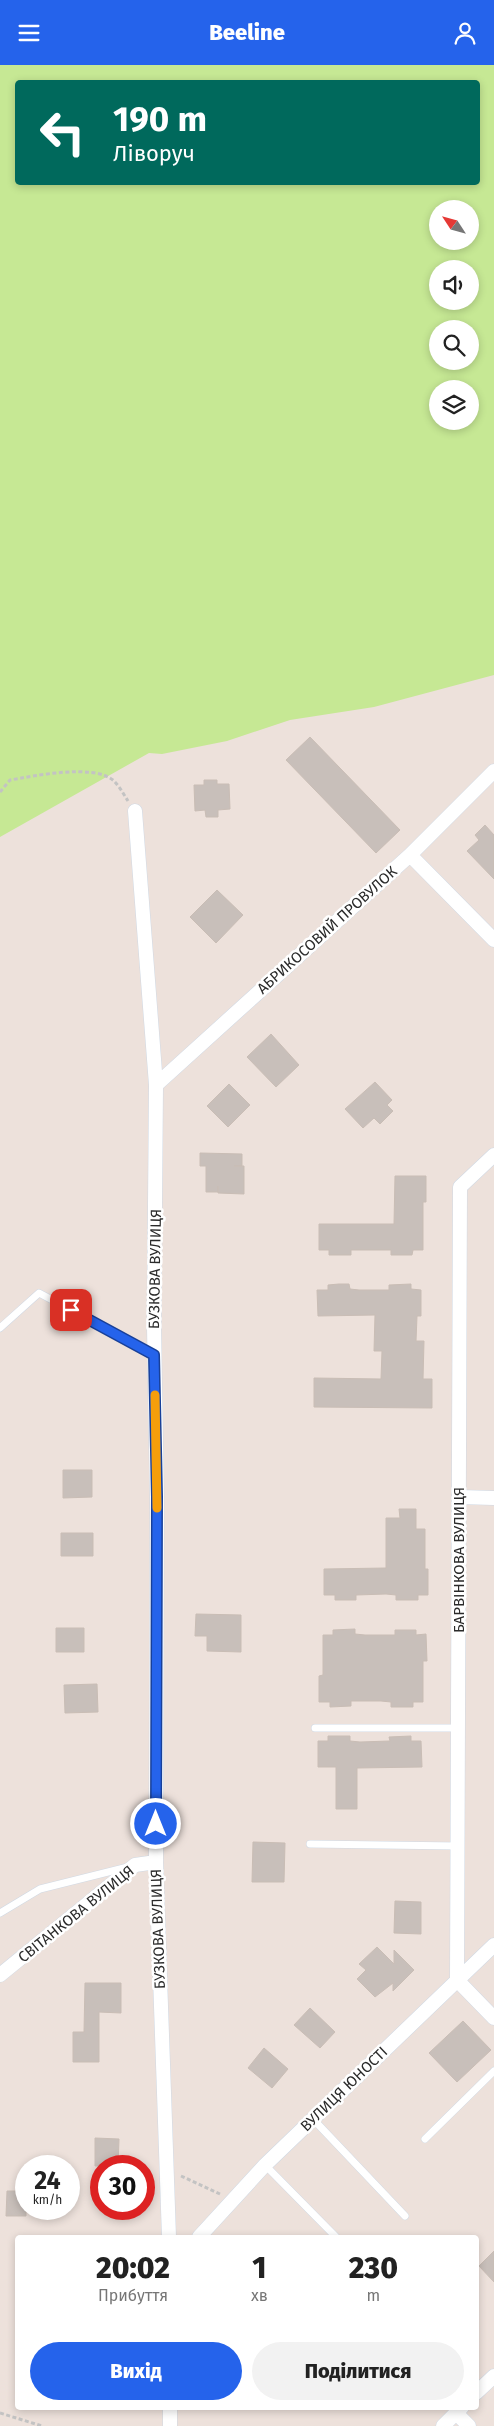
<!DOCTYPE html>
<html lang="uk">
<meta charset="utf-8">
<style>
:root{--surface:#fff;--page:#f2f2f2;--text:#222;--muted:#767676;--accent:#2563eb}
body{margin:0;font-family:"Fira Sans",sans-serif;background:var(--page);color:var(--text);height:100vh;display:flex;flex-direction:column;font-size:19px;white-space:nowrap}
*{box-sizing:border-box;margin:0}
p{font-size:16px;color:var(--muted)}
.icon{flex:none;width:28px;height:28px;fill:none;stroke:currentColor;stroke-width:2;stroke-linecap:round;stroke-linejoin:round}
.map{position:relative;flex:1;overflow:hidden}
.panel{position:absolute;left:15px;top:2170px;width:464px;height:175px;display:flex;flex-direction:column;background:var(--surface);border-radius:5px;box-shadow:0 2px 8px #0003}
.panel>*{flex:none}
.hud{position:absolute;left:15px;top:15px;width:465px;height:105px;border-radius:5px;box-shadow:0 2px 8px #0003;background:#00695c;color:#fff;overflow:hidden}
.needle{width:32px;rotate:306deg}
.fabs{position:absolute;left:429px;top:135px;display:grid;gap:10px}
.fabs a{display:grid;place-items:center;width:50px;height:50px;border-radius:50%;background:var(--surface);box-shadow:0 2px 8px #0003;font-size:25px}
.speed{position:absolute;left:15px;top:2090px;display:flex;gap:10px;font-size:25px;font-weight:700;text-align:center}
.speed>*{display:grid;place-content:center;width:65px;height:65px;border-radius:50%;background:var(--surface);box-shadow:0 2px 8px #0003;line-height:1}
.speed small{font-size:12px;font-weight:400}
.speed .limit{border:8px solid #d22;background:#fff;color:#111}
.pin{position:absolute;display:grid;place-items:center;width:42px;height:42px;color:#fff;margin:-21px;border-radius:10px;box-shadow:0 2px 8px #0006}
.me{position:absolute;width:55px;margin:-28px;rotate:0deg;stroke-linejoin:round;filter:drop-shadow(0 0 4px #0008)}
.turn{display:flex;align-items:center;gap:18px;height:105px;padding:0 15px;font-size:22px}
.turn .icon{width:65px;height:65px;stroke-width:2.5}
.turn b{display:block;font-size:35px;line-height:42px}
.eta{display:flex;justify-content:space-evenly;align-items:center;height:85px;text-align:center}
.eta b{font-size:30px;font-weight:800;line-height:35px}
.primary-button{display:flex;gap:10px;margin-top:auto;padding:10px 15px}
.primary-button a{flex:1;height:58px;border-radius:30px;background:var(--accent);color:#fff;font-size:20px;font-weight:800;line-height:58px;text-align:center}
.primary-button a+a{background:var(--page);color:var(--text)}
header{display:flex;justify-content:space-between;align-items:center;height:65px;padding:0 15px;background:var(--accent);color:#fff;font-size:22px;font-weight:800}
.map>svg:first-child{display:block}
.green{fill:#c6e894;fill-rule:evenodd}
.building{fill:#c8bfba;stroke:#c9bdb5}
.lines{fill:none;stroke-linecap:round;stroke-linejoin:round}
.service-casing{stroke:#d0d9e4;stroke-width:8}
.minor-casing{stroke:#d0d9e4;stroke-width:15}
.path{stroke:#c3c3c3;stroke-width:3;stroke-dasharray:4 2.5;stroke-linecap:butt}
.service{stroke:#fff;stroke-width:7}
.minor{stroke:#fff;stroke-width:14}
.route-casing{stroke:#184099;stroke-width:12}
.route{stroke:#2563eb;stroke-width:9}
.slow{stroke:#f59e0b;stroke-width:9}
.labels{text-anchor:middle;stroke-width:5;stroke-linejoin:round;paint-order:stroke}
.street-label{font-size:15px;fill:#2a2a2a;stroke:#fff}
</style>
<header><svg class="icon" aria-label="menu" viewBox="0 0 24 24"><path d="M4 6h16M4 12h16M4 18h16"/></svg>Beeline<svg class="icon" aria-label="person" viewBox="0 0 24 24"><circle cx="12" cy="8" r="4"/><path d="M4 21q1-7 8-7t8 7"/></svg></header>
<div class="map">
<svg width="494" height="2361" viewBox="0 0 494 2361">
<rect width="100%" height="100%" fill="#ede1db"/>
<path class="green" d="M0,0H494V610L374,642L290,655L227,676L162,689L149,688L0,772ZM18,18H478V118H18ZM438,144H470V176H438ZM438,204H470V236H438ZM438,264H470V296H438ZM438,324H470V356H438Z"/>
<path class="building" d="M310,672L400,765L376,788L286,695Z
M204,715H217V719H229L230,744L218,745V752H206L205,745L195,746L194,720H204Z
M485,760L494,770V814L467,786L479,775L475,770Z
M217,825L243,850L216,878L190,852Z
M271,969L299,1000L276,1022L247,992Z
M375,1017L392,1035L387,1040L393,1046L380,1059L374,1053L363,1063L345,1044Z
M229,1019L250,1040L228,1062L207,1041Z
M200,1088L242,1089V1101H234H244V1129L218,1128V1121V1127H206V1101H200Z
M395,1111H426V1137H423V1185H413L412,1190H391V1185H351V1190H329V1185H319V1159H394Z
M339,1219H349L350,1224L359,1225H389V1220L411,1219V1224L421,1225V1251H417L416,1276H424L423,1314H432V1343L314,1342V1313L381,1314L382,1286H374L375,1250L318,1251L317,1225H328V1220Z
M63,1405H92V1432L63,1433Z
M399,1444H416V1464H425V1504H428V1530H418V1535H396V1530L386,1529L356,1530V1535H335V1530H324V1504L386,1503V1453H400Z
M61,1468H93V1491H61Z
M196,1549L241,1550V1587L207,1586V1571H195Z
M56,1563H84V1587H56Z
M355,1564V1569L365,1570H395V1565H416V1570L426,1569L427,1596H423V1637H413V1642H391V1637L381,1636H351V1641L330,1642V1637H319V1611L323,1610V1570H333V1565Z
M97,1619L98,1647L65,1648L64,1620Z
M328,1671H350V1676L360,1677L390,1676L389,1672L411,1671V1676H421L422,1702L357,1703V1744H336V1702H318V1676H328Z
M253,1777L285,1778L284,1817H252Z
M395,1836L421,1837V1869L394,1868Z
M377,1882L394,1899V1885L414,1905L393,1926V1918L375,1932L357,1914L366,1905L359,1899Z
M85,1918H121V1948L99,1947V1997H73V1967H84Z
M310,1943L335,1967L320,1983L294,1960Z
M463,1956L491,1985L457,2017L429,1988Z
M264,1983L288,2004L272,2023L248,2003Z
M95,2073L119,2074L118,2101H95Z
M7,2126H26V2151H6Z
M494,2186V2217L479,2201Z"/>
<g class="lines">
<defs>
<path id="service" d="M0,1263L39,1228L154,1289
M315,1663H458
M310,1779L458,1781
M0,1848L40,1824L128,1802
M313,2054L405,2151
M425,2074L494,2006
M265,2100L336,2172"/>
<path id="minor" d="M135,746L156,1020L154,1261L157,1433L156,1797L169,2172
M410,790L494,875
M156,1020L410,790L494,706
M494,1090L460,1122L457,1915L494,1953
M460,1432L494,1433
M0,1910L135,1800L156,1797
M199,2172L265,2100L494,1880
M476,2328L494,2311
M170,2342V2361
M456,2348L469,2361
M443,2361L462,2342"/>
</defs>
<use href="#service" class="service-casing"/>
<use href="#minor" class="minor-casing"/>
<path class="path" d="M0,727L10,715C34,711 95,698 114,716C120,722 124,730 128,736
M181,2111L220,2129
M0,2348L42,2361"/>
<use href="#service" class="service"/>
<use href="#minor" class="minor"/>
</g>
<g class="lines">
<defs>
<path id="route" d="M71,1245L154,1290L157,1432L156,1759"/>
</defs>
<use href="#route" class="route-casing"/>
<use href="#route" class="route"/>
<path class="slow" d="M155,1330L157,1443"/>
</g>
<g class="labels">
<g class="street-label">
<text transform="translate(327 865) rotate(-42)" y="5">АБРИКОСОВИЙ ПРОВУЛОК</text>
<text transform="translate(155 1204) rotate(-89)" y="5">БУЗКОВА ВУЛИЦЯ</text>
<text transform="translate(459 1495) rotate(-90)" y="5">БАРВІНКОВА ВУЛИЦЯ</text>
<text transform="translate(76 1849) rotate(-39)" y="5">СВІТАНКОВА ВУЛИЦЯ</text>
<text transform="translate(158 1864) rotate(-92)" y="5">БУЗКОВА ВУЛИЦЯ</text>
<text transform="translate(344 2024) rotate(-44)" y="5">ВУЛИЦЯ ЮНОСТІ</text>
</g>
</g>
</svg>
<div class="fabs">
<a><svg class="needle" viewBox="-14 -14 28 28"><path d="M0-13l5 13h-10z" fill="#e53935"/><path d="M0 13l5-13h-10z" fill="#767676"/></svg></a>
<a><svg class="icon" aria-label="sound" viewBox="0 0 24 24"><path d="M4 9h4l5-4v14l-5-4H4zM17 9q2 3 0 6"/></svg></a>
<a><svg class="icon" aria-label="search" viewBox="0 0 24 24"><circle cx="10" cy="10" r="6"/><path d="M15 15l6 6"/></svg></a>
<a><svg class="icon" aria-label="layers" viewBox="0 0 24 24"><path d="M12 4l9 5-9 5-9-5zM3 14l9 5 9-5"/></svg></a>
</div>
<div class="speed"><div>24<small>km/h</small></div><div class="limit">30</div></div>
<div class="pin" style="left:71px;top:1245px;background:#d93025"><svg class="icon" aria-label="arrive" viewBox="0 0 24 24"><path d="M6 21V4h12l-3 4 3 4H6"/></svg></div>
<svg class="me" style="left:156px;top:1759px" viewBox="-20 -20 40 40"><circle r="17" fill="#2563eb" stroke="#fff" stroke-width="3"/><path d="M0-11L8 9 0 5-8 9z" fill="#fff"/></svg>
<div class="hud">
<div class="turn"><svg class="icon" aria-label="left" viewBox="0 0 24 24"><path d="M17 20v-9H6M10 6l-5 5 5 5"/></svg><div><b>190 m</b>Ліворуч</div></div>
</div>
<section class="panel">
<div class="eta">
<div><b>20:02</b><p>Прибуття</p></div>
<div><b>1</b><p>хв</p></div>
<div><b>230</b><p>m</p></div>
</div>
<div class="primary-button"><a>Вихід</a><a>Поділитися</a></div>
</section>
</div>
